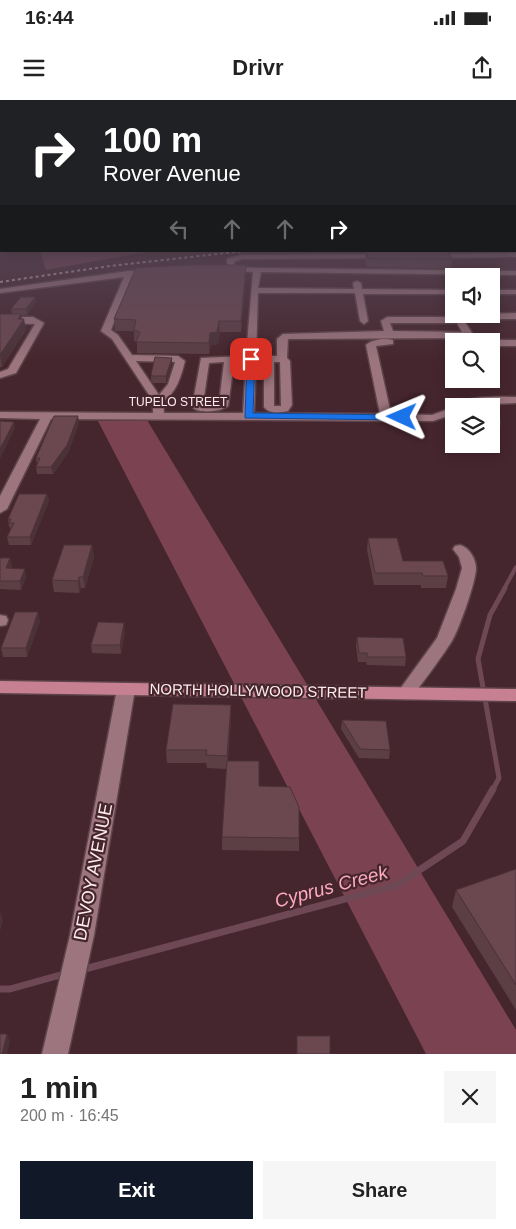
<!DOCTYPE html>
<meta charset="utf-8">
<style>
:root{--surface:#fff;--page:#f6f6f6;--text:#222;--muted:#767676;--accent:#111827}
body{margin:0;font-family:Helvetica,sans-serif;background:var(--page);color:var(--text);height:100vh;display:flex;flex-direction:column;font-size:19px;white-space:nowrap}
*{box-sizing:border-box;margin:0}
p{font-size:16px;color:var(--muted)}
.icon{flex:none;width:28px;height:28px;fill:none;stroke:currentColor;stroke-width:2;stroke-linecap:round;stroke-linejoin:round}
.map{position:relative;height:954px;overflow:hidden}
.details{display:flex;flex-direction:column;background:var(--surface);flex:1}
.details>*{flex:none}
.banner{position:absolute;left:0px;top:0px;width:516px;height:152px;box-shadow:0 2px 12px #0003;background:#202124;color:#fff;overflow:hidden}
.fabs{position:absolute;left:445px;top:168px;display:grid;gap:10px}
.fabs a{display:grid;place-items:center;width:55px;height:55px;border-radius:0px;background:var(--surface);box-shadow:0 2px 12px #0003;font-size:25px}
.pin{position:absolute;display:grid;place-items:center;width:42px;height:42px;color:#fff;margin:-21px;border-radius:10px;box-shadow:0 2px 8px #0006}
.me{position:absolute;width:55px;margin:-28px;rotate:271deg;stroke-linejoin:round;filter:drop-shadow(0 0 4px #0008)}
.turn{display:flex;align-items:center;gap:18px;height:105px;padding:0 20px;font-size:22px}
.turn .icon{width:65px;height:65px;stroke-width:2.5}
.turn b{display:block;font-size:35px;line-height:42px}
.lanes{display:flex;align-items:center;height:48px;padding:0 20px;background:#0003;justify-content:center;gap:25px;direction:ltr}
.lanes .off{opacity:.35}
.round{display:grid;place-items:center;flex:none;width:52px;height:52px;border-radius:0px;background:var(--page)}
.overview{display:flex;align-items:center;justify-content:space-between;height:85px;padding:0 20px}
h1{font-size:30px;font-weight:600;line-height:38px}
.action{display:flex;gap:10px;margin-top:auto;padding:10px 20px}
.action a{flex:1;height:58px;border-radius:0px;background:var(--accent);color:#fff;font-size:20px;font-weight:600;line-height:58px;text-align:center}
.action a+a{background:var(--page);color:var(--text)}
.status{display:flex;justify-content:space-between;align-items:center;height:35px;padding:0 25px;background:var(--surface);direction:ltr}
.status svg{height:14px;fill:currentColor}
header{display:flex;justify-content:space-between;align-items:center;height:65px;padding:0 20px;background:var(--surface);font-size:22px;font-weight:600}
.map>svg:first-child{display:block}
.green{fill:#7b4352}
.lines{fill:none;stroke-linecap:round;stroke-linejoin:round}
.stream-far2{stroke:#6e4955;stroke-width:4}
.stream-far1{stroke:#6e4955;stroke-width:5}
.stream{stroke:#6e4955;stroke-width:7}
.minor-casing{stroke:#5d434a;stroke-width:3}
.major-casing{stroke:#5d434a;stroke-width:3}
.minor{fill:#9c757e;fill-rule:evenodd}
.major{fill:#c78091;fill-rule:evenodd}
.rail{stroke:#cab4b8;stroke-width:2;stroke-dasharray:3 3;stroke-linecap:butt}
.wall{fill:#5c3e45}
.shaded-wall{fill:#4b3238}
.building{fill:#6b4850;stroke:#4b3238}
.route{fill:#1a73e8;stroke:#114b97}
.labels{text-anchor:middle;stroke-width:4.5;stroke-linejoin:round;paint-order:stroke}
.far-street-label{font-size:12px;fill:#fdebee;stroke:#46262e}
.street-label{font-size:15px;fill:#fdebee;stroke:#46262e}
.near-street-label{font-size:18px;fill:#fdebee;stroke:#46262e}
.near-water-label{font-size:19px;font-style:italic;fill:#fcaabe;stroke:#46262e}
</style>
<div class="status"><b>16:44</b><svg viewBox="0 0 49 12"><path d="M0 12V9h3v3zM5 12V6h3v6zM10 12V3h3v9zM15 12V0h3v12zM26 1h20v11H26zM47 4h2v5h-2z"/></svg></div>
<header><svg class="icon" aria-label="menu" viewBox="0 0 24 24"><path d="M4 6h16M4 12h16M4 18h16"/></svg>Drivr<svg class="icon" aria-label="share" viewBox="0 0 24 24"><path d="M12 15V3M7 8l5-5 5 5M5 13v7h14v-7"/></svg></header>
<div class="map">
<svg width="516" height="954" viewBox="0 0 516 954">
<rect width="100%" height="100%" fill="#46262e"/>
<path class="green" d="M40,151H151L46,170Z
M147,320L516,930V954H426L98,321Z"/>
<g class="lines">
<path class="stream-far2" d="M504,489L516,467"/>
<path class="stream-far1" d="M492,691L499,678L478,559L490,515L505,488"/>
<path class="stream" d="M81,870L397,785L463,741L493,689
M0,889H10L64,874"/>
<defs>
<path id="minor" d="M516,153V157L429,158L425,156L429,154Z
M386,154H389V158L242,159L234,162L235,167L257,168L516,171V175L261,172L258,188L354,189L353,183L357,181L361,183L362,189L454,190V194H363L368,221L364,224L360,221L355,193H258L256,256H277V239L283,234L384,231L381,221L387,217H460L477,214L516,213V219H479L465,222L472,233L461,238L288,239L287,258L290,261L292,305L288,311C280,313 269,314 264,307V262H256L254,313L380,314L366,245C373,239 385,238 393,240V244L376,246L391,314L432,315L454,307V314L433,321L51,319L7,409L0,413V396L40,319L0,318V312L153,313V301L112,239L101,231L124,177L0,193V189L129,171L157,170L158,172L154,174L132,176L111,230L118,235L132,255L178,256L185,261C181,277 177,291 163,302L164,313H243L246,262H234L228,306C219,312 199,314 192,307L201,258L246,256L253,172L228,171L227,159L241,155ZM390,223H457L462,232L393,231ZM136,261L175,262L168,284L159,295ZM224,262L219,303L203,304L209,263ZM274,262H280L281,306H274Z
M491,190H516V194H491Z
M0,217H33L44,223L16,273L0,278V272L8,269L35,224L0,223Z
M491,240H516V246H491V241H487Z
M516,297V303L456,306C467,295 500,297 516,297Z
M460,445C469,447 476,459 476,468C476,482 459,529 452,541C440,560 425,579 412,597L406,599L400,597L397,593L400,589L437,538L456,489L462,468L459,457L453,449L455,446Z
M0,515L6,516L8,520L6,525L0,526Z
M126,583L132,585L135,589L94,835L68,954H42L70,835L117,589L120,585Z"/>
<path id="major" d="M0,581L516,589V601L0,593Z"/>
</defs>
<use href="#minor" class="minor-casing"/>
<use href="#major" class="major-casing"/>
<use href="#minor" class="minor"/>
<use href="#major" class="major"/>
<path class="rail" d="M0,182L110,166L244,151"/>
</g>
<path class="wall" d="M363,151H448L452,159L451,168L367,167L365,160L366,152H363Z
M246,165V175L241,232H220L218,244L211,245L209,254L137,253V242L134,241V231H115L114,219Z
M35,197L36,202L27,215H21L26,230L2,267H0V214H12L11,209Z
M172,264L166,283H153L151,280V274Z
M470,301H492L501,322L499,332H491V306H469Z
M79,323L68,353L53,374H37L36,367L37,365L36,358Z
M47,394L49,401L31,445H9L7,437L11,430L10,427H9L8,419Z
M368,438L403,461L448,476L446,488H421V485H374L367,450Z
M92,445L94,457L85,488H81L79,493L54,492L52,480Z
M0,458L12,466L11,468L26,477L21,490L0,489Z
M40,521L27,557H3L1,548Z
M125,532L121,554L92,553L91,545Z
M357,537L406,557L405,566L367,565L366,562H358L356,546Z
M231,605V618L228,661L259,686L299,738V751L222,750V737L226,669L207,668L206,663H167L166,650Z
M342,620L390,650L389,659L359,658L341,629Z
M516,769V910L452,807L456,790Z"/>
<path class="shaded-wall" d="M246,165V175L241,232V221Z
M35,197L36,202L27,215L26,209Z
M21,214L22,222L24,219L26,230L2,267L0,255L18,219Z
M219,221L220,232L218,244L211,245L209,254V243L210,233Z
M172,258V264L166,283V276Z
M78,316L79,323L68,353L53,374L51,367Z
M14,322L15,328L0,359V349Z
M47,394L49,401L31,445L30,437Z
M92,445L94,457L85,488L83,477Z
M10,458L12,466L7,476L6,468Z
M25,469L26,477L21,490L20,481Z
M79,477L81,488L79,493L78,481Z
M38,512L40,521L27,557L26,548Z
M124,523L125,532L121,554L120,545Z
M231,605V618L227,669V656Z
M0,811L3,821L0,831Z
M7,934L10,942L7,954H2Z"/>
<path class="building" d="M366,151H448L452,159L368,158Z
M189,165H246L241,221H219L217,232L210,233L209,243L136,242L140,232L134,230L136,220L114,219L136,168Z
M21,197H35L26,209H11Z
M0,214H21L18,219H24L0,255Z
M155,257L172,258L166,276H152L151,274Z
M470,301H492L501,322H491V306H472Z
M54,316H78L67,345L51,367H36L40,358H36Z
M0,321L14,322L0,349Z
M19,394H47L30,437H7L14,423H9L11,419H8Z
M368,438H397L403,461H443L448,476H423L422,473H375Z
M64,445H92L83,477H79L78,481L52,480Z
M0,458H10L6,468L25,469L20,481H0Z
M15,512H38L26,548H1Z
M98,522L124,523L120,545H91Z
M357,537L403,538L406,557H367V553H359Z
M173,604L231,605L227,656L206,655L207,650H166Z
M342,620L386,621L390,650L360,649Z
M227,661H259V686L290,687L299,707V738L222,737Z
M516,769V885L456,790Z
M0,934H7L2,954H0Z
M297,936H330V954H297Z"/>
<linearGradient id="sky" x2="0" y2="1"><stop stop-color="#261519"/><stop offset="0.49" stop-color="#574757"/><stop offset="1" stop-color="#574757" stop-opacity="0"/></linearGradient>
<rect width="516" height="262" fill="url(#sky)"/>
<path class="route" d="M251,256L255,259L253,313L402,315L406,317L402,320L245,318L247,259Z"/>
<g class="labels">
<g class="far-street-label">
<text x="178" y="306">TUPELO STREET</text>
</g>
<g class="street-label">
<text transform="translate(258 591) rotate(1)" y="5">NORTH HOLLYWOOD STREET</text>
</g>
<g class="near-street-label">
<text transform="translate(93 772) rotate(-79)" y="6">DEVOY AVENUE</text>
</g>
<g class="near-water-label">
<text transform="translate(331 786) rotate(-15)" y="7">Cyprus Creek</text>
</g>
</g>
</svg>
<div class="fabs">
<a><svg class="icon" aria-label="sound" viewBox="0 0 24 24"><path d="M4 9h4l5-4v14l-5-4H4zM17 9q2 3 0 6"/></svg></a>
<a><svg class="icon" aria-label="search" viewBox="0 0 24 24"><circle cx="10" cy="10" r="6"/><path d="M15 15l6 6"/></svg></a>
<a><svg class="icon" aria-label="layers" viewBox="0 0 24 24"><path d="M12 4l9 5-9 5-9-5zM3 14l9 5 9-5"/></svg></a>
</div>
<div class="pin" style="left:251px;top:259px;background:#d93025"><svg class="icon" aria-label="arrive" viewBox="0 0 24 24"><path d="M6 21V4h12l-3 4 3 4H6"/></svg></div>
<svg class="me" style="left:402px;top:317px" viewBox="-20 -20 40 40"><path d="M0-17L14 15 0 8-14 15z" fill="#1a73e8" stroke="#fff" stroke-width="4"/></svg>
<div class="banner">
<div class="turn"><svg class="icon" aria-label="right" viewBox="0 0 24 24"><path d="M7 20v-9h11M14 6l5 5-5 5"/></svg><div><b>100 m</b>Rover Avenue</div></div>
<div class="lanes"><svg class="icon off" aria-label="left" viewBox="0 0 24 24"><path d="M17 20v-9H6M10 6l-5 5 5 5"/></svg><svg class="icon off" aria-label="ahead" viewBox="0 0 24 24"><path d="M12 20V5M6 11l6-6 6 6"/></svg><svg class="icon off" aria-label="ahead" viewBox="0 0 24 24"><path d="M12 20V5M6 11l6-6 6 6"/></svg><svg class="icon" aria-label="right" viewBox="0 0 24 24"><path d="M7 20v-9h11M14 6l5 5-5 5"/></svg></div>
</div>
</div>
<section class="details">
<div class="overview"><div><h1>1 min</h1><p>200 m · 16:45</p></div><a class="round"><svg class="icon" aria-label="close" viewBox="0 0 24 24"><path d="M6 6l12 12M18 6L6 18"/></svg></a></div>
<div class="action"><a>Exit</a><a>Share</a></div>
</section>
